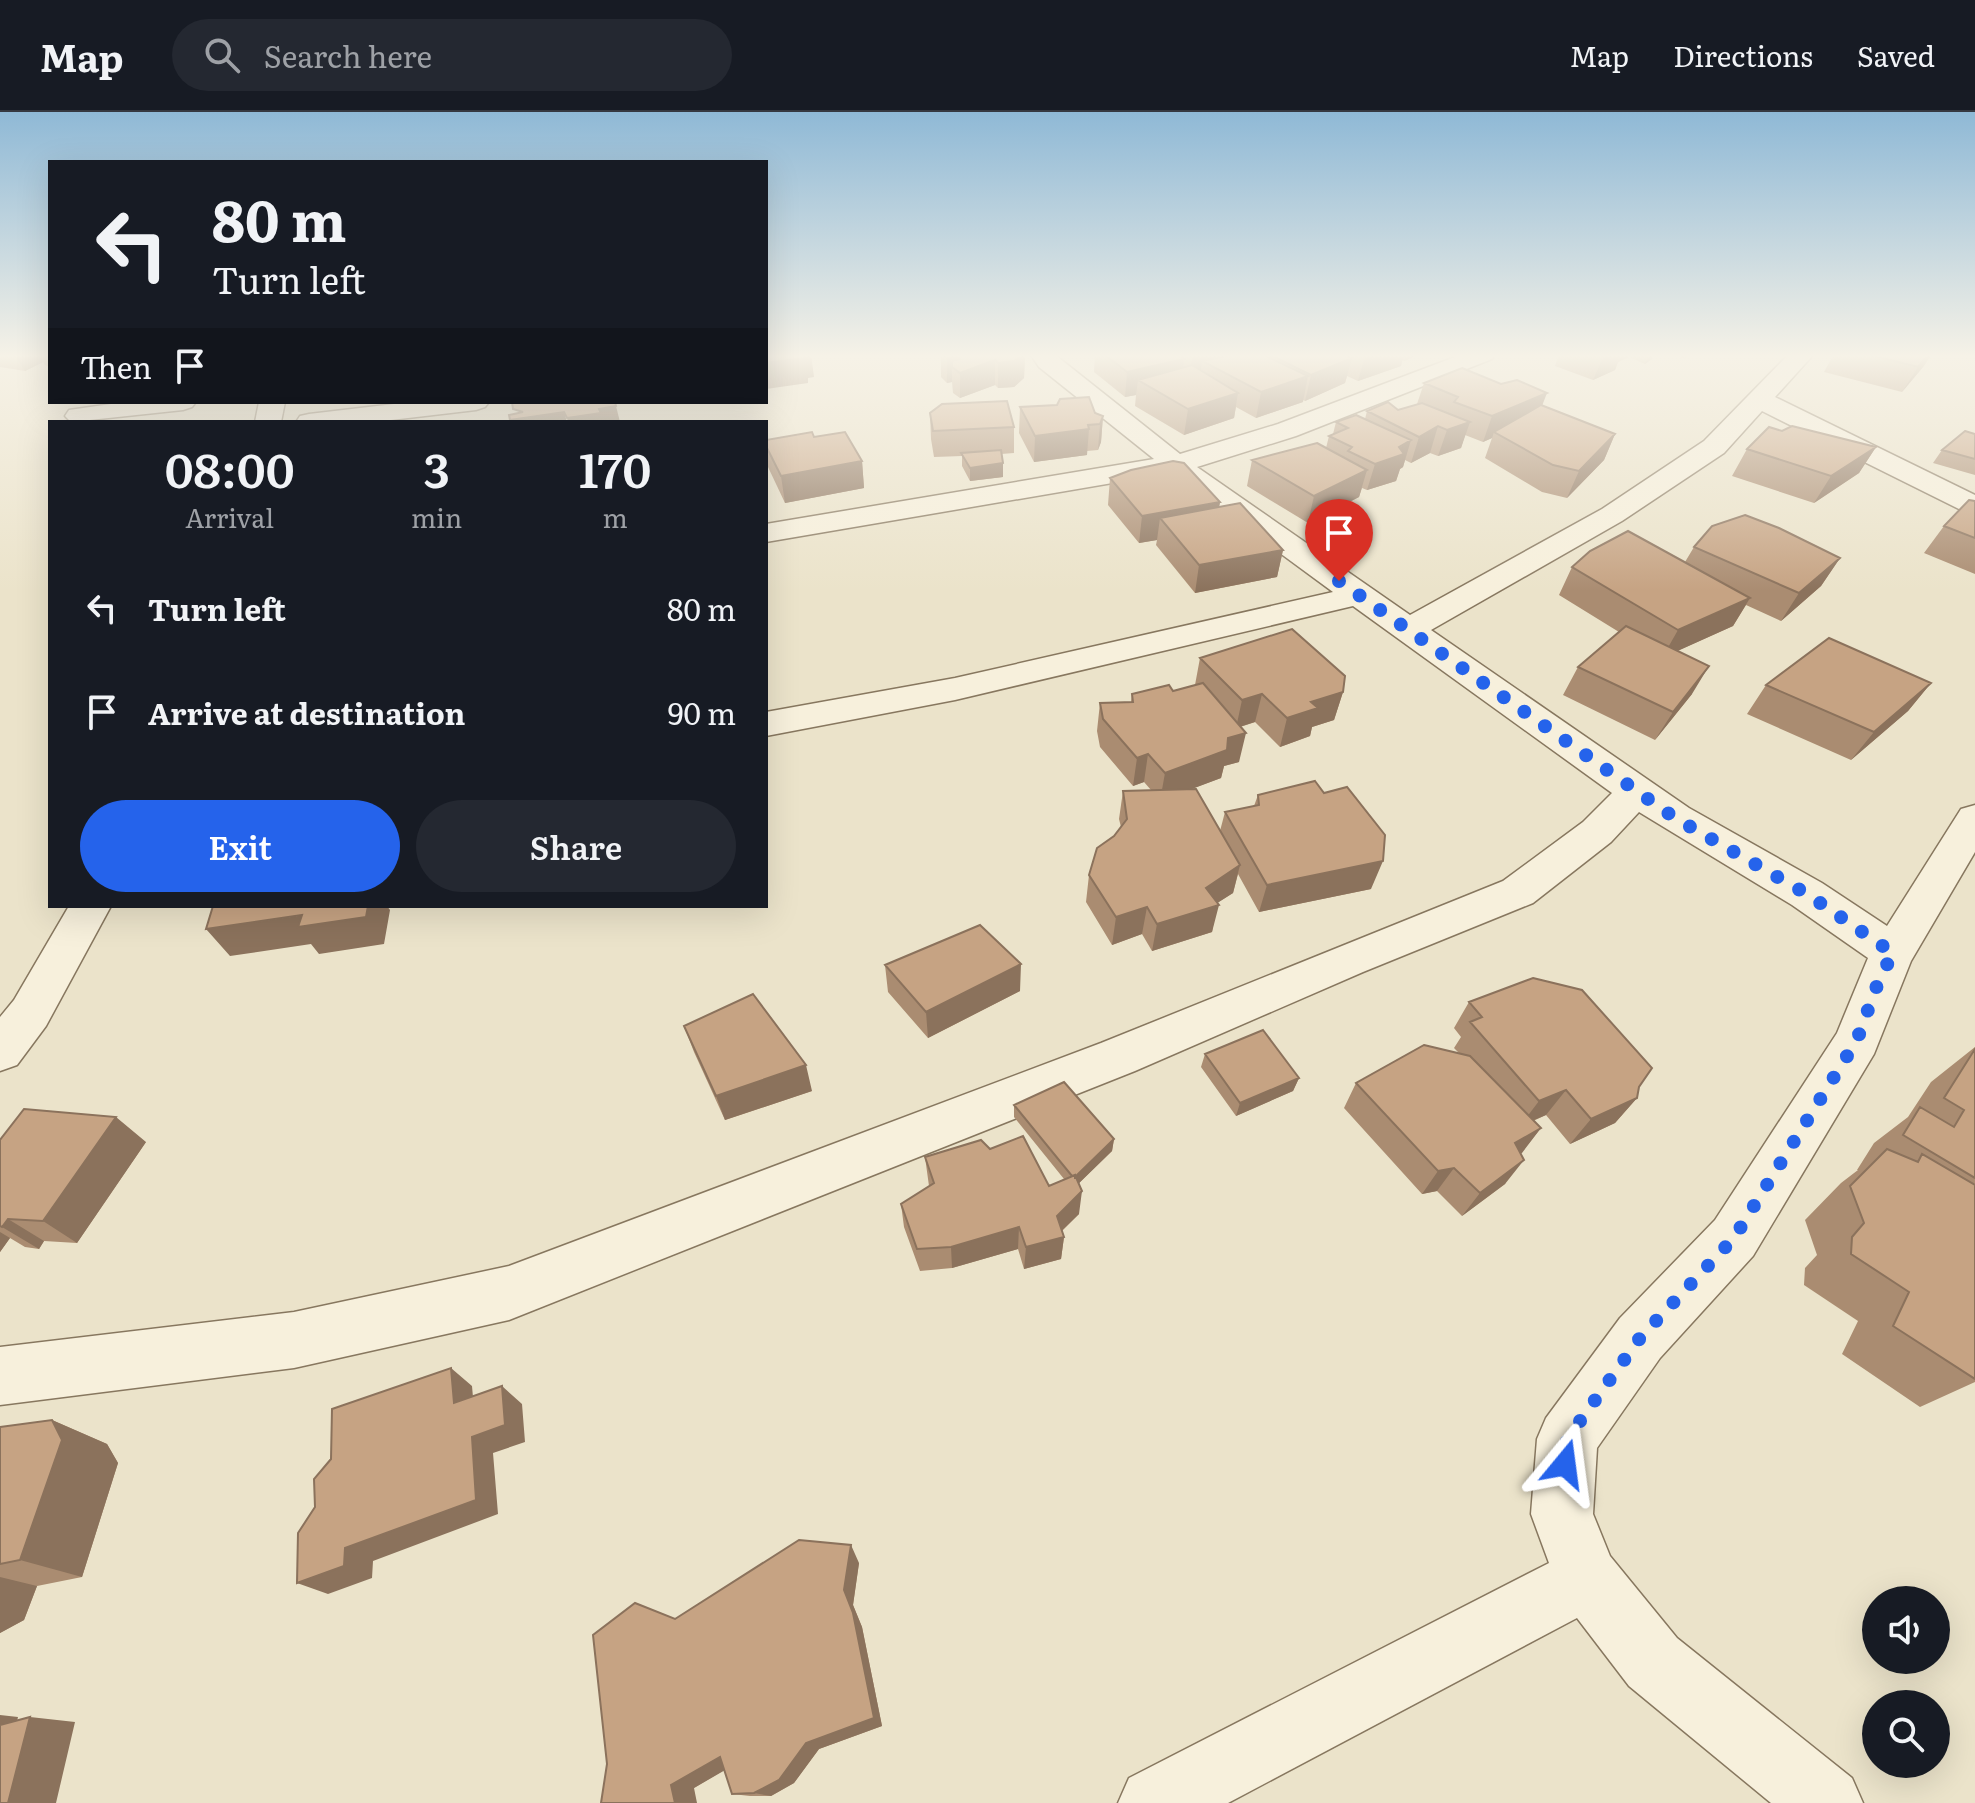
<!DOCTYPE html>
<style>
:root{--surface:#171b24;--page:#242831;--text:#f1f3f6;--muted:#9ea1a6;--line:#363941;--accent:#2563eb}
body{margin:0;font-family:Literata,serif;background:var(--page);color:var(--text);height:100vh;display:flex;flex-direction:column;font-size:30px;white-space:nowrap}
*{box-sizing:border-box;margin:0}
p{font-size:26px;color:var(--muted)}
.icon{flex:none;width:44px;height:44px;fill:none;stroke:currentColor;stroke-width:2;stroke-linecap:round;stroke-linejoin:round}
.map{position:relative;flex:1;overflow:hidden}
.panel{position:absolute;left:48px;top:308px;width:720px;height:488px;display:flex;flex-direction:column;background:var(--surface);border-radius:0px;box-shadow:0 8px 32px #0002}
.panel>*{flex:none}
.guide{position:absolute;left:48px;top:48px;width:720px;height:244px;border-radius:0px;box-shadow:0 8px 32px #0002;background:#171b24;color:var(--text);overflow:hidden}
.fabs{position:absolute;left:1862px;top:1474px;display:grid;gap:16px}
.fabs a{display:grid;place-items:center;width:88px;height:88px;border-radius:50%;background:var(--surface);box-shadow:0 8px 32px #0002;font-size:40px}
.pin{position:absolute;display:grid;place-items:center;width:68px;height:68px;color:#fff;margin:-82px -34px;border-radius:50% 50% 50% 0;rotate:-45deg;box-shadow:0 0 8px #0007}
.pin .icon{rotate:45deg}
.me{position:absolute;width:88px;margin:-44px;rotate:16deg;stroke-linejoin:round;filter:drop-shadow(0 0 6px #0008)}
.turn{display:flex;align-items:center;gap:28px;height:168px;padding:0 32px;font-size:36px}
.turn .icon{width:104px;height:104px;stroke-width:2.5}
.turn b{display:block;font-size:56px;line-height:68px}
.then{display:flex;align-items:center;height:76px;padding:0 32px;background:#0003;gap:16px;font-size:30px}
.eta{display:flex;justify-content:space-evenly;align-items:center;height:136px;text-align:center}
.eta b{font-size:48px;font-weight:600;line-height:56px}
.cta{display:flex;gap:16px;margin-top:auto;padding:16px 32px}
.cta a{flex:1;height:92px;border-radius:48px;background:var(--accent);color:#fff;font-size:32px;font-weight:600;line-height:92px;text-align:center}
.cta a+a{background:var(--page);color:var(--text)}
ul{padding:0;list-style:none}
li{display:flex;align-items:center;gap:24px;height:104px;padding:0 32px}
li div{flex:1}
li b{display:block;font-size:30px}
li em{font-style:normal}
header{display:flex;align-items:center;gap:48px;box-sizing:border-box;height:112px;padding:0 40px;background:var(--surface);border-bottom:2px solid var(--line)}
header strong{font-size:38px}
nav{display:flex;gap:44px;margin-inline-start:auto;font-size:28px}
.search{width:560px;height:72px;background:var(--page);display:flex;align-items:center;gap:20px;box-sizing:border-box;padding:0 28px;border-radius:44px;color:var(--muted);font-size:30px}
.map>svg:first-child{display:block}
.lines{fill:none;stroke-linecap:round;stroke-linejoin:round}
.minor-casing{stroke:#87775f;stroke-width:3}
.minor{fill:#f7f0dc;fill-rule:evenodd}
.wall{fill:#aa8c71}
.shaded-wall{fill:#8b725c}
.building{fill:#c6a383;stroke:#8b725c;stroke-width:2}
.route{stroke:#2563eb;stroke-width:14;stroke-dasharray:0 25.2}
</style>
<header>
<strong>Map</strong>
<div class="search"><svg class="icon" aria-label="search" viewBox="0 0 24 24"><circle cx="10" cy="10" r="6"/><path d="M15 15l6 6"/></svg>Search here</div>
<nav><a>Map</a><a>Directions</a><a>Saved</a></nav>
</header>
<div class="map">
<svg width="1975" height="1691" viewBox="0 0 1975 1691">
<rect width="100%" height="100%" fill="#ebe3ca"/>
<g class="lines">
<defs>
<path id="minor" d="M1030,242H1054L1180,342L1278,312L1463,242H1496L1492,247L1296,324L1197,355L1410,503L1602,397L1704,329L1789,242H1814L1775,285L1975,383V403L1965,400L1762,299L1724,341L1622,409L1431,518L1689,696L1822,771L1887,814L1961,697L1975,693V740L1911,849L1874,942L1753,1144L1660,1246L1597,1336L1593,1402L1610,1444L1677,1526L1852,1666L1863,1691H1771L1629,1574L1577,1506L1228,1691H1118L1129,1666L1549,1451L1531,1402L1537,1327L1546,1306L1620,1206L1715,1108L1837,921L1868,846L1792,793L1639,700L1611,730L1533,791L1363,860L1135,959L509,1208L294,1256L0,1293V1235L294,1200L509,1154L1101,931L1503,769L1583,710L1612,681L1353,494L955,588L766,624V600L955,566L1333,480L1171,361L766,430V412L1154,347L1039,255Z
M125,290H196L192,295L183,298L71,310L65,304L69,298Z
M259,290H285L281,310H255Z
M411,290H489L485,295L476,298L374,310H296L300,304L309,302Z
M69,794H111L46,914L17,953L0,959V905L14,888Z"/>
</defs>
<use href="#minor" class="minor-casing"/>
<use href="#minor" class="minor"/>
</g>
<path class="wall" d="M0,242H50V255L45,253L43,250L25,259L0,255Z
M941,242H1025L1024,266L1014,275L998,276L995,273L960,286L953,281L952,270L947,271L941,265Z
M1095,242H1421L1404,249L1402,248L1401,254L1358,269L1347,264L1345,271L1305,289L1303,288V290L1256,306L1236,295L1234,306L1184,323L1135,294L1136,283L1125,285L1094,260Z
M1553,242H1654L1652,247L1645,252L1629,245L1618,250L1615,258L1593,268L1555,254L1558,245Z
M1671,242H1692L1685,247Z
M1834,242H1932L1923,255L1902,280L1824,260Z
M1424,271L1542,294L1615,322L1604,348L1567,386L1542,380L1485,346L1492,326L1483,330L1465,323L1461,336L1438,344L1430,341L1411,351L1405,348L1403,355L1400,357L1396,369L1367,378L1362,376L1359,385L1308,411L1247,374L1252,348L1326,336L1329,324L1333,322L1336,310L1365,307L1367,299L1398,298L1417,292Z
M1020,295L1095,301L1103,304L1101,330L1098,338L1087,339V343L1034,350L1019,321Z
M930,301L1014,315V341L1001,342L1003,351V365L970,369L962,354V344L934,345L931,327Z
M1782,319L1876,335L1859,361L1814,391L1732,364L1747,337Z
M1975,322V363L1933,351L1942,338Z
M814,325L862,349L864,376L785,391L768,355L766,345V328Z
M1110,366L1220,390L1219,395L1283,438L1277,465L1195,481L1156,433L1157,428L1139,431L1108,393Z
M1975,389V462L1924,441L1944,414Z
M1694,435L1840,446L1821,474L1781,509L1746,493L1733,514L1677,539L1692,582L1655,628L1563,583L1578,555L1619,520L1559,483L1572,455L1685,450Z
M1200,546L1343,580L1334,608L1312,615L1310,624L1280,635L1255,610L1240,615L1239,650L1224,654L1221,666L1191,677L1220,719L1225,700L1254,694L1258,683L1371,777L1259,800L1238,762L1233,781L1217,791L1212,820L1152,839L1142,822L1112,833L1086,790L1089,763L1121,715L1119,707L1123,679L1151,678L1144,670L1133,674L1100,635L1097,619L1100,591L1131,590L1132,582L1173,579L1195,573Z
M1931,571L1908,599L1851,648L1747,602L1766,573Z
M885,853L1020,879L928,926L888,880Z
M1469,890L1639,975L1637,986L1615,1011L1570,1032L1546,1003L1533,1009L1541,1016L1520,1042L1505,1072L1462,1104L1437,1079L1422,1082L1344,996L1356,971L1459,941L1454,936L1461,925L1454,916Z
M684,914L812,979L725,1008L694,940Z
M1975,935V1270L1920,1295L1842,1242L1858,1209L1804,1173L1805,1156L1817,1143L1805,1108L1841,1071L1858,1058H1857L1874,1031L1908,1005L1931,970Z
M1205,942L1299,966L1293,979L1236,1004L1201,955Z
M1014,993L1114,1027L1112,1039L1078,1072L1079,1102L1062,1119L1064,1125L1061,1147L1024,1157L1018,1137L952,1156L920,1159L904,1115L901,1092L929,1074L925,1045L990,1037L1049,1074L1064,1067L1014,1005Z
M0,1028L146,1030L77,1131L44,1129L39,1137L25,1135L10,1126L0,1140Z
M52,1308L107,1332L118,1351L82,1465L37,1474L24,1508L0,1521V1315Z
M859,1451L853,1493L862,1515L882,1614L819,1637L794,1671L771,1684H750L732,1682L724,1658L694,1676L601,1691L675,1507Z"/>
<path class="shaded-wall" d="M14,242H38L43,250L25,259Z
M801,242H811L814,265L808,266V271L766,277V251Z
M1025,242L1024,266L1014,275L998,276V251Z
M1193,242H1244L1202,249L1200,264L1189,267Z
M1370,242H1404L1401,254L1358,269L1365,244Z
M1406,242H1421L1404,249Z
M1606,242H1630L1629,245L1618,250L1615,258L1593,268L1604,243Z
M1650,242H1654L1652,247L1645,252Z
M1929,242H1932L1923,255L1902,280L1918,255Z
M957,244V259L952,255V270L947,271V246Z
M1352,246L1345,271L1305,289L1311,263Z
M1184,247L1181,272L1138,268L1136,283L1125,285L1127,260Z
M995,248V273L960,286V261Z
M1308,264L1303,290L1256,306L1261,280Z
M1238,281L1234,306L1184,323L1188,297Z
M1547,281L1537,307L1494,320L1492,326L1483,330L1492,304Z
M616,294L620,310H568L567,306L599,297Z
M564,300L567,310H511L510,308Z
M1103,304L1101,330L1098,338L1100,312Z
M1470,310L1461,336L1438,344L1447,318Z
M1438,314L1430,341L1411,351L1419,325Z
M1089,317L1087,343L1034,350L1035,324Z
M1615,322L1604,348L1567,386L1579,359Z
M1411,328L1403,355L1400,357L1396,369L1367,378L1375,352Z
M1876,335L1859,361L1814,391L1831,364Z
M862,349L864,376L785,391L781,364Z
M1003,351V365L970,369V356Z
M1367,358L1359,385L1308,411L1314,384Z
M1220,390L1215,417L1160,406L1157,428L1139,431L1142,404Z
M1283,438L1277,465L1195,481L1199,453Z
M1840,446L1821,474L1781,509L1799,481Z
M1750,486L1733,514L1662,546L1678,518Z
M1709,554L1692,582L1655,628L1673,600Z
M1931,571L1908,599L1851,648L1874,620Z
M1343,580L1334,608L1312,615L1310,624L1280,635L1287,606L1311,590Z
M1262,582L1255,610L1236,616L1242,588Z
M1246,621L1239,650L1224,654L1221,666L1160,689L1165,661L1228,626Z
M1148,642L1144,670L1133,674L1137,646Z
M1383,749L1371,777L1259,800L1267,773Z
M1240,753L1233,781L1211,795L1219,793L1212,820L1152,839L1157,812L1206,776Z
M368,794H387L390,798L384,832L319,842L311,832L230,844L206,817Z
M1147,795L1142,822L1112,833L1116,805Z
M1021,852L1020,879L928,926L926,900Z
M806,953L812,979L725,1008L716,984Z
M1299,966L1293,979L1236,1004L1240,991Z
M1566,978L1546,1003L1520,1014L1539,989Z
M1637,986L1615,1011L1570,1032L1591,1007Z
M116,1005L146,1030L77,1131L43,1109Z
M1541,1016L1522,1041L1496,1055L1515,1031Z
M1114,1027L1112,1039L1072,1078L1074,1066Z
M1524,1048L1505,1072L1462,1104L1480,1081Z
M1454,1056L1437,1079L1422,1082L1438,1059Z
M1082,1079L1079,1102L1054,1126L1057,1104Z
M8,1107L44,1129L39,1137L2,1115Z
M1019,1115L1018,1137L952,1156L951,1135Z
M0,1120L10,1126L0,1140Z
M1064,1125L1061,1147L1024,1157L1026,1135Z
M451,1256L472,1274L475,1308L454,1291Z
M502,1274L522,1292L525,1330L493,1341L498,1402L373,1449L372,1466L328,1482L297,1471L472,1325Z
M52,1308L107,1332L118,1351L82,1465L20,1448Z
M851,1433L859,1451L853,1493L862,1515L882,1614L819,1637L794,1671L771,1684L754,1681L844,1478Z
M0,1465L37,1474L24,1508L0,1521Z
M0,1603L18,1605L13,1627L0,1626Z
M30,1605L75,1610L56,1691H8Z
M720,1645L739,1650L694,1676L697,1691H675L671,1673Z"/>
<path class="building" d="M766,242H801L805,246L766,251Z
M943,242H1024L1014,249L998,251L995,248L960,261L952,255V249L960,247L957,244L947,246Z
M1104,242H1176L1184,247L1127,260Z
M1236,242H1262L1308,264L1261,280L1202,249Z
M1268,242H1342L1352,246L1311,263Z
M1867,242H1929L1918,255Z
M1192,253L1238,281L1188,297L1138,268Z
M1462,256L1501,272L1517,268L1547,281L1492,304L1454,290L1458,285L1424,271Z
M1089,285L1095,301L1103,304L1100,312L1088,313L1089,317L1035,324L1020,295L1057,293L1060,287Z
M1007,289L1014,315L933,319L930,301L942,292Z
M512,290H615L616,294L599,297L601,301L567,306L564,300L510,308L509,303L523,300L513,297Z
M1388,290L1398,298L1422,291L1470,310L1447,318L1438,314L1419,325L1367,299Z
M1541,293L1615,322L1579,359L1553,353L1494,320Z
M1356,303L1411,328L1399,335L1404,342L1375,352L1348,339L1352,335L1329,324L1348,316L1336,310Z
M1792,314L1876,335L1831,364L1747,337L1769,315L1782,319Z
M1965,319L1975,322V347L1942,338Z
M812,320L814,325L845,320L862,349L781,364L766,334V328Z
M1317,331L1367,358L1314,384L1252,348Z
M1001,338L1003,351L970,356L961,341Z
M1173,349L1184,351L1220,390L1142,404L1110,366L1131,358Z
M1969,388L1975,389V426L1944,414Z
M1240,391L1283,438L1199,453L1160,406Z
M1745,403L1779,416L1840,446L1799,481L1694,435L1712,414Z
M1628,419L1750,486L1678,518L1572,455L1590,439Z
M1626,514L1709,554L1673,600L1578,555Z
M1292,517L1345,564L1343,580L1311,590L1318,596L1287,606L1262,582L1242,588L1200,546Z
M1829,526L1931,571L1874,620L1766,573Z
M1203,571L1246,621L1228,626L1227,638L1165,661L1148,642L1137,646L1103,607L1100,591L1133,590L1132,582L1169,573L1173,579Z
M1315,669L1324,681L1347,675L1385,723L1383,749L1267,773L1225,700L1259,693L1258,683Z
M1196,677L1240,753L1206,776L1219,793L1157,812L1147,795L1116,805L1089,763L1097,736L1114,724L1127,707L1123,679Z
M213,794H368L366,805L298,815L302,803L206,817Z
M980,813L1021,852L926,900L885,853Z
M1533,866L1582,878L1652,956L1639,975L1637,986L1591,1007L1566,978L1539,989L1470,910L1482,905L1469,890Z
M753,882L806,953L716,984L684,914Z
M1263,918L1299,966L1240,991L1205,942Z
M1424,933L1470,944L1541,1016L1515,1031L1524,1048L1480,1081L1454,1056L1438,1059L1356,971Z
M1975,937V1066L1903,1023L1920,995L1954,1015L1964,998L1944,986Z
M1064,970L1114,1027L1075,1065V1063L1072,1064L1014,993Z
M24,997L116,1005L43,1109L8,1107L2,1115L0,1114V1028Z
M1023,1024L1049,1074L1075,1063L1082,1079L1057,1104L1064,1125L1026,1135L1019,1115L951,1135L917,1137L901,1092L934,1071L925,1045L981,1028L990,1037Z
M1887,1037L1918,1050L1922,1042L1975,1073V1267L1893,1214L1909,1180L1851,1142L1852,1125L1864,1111L1850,1074Z
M451,1256L454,1291L502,1274L505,1313L472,1325L476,1388L345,1436L344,1454L297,1471L298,1421L315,1395L314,1367L331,1347L332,1297Z
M52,1308L62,1328L20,1448L0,1452V1315Z
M799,1428L851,1433L844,1478L853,1501L874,1606L806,1631L779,1668L754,1681L732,1682L720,1645L671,1673L675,1691H601L607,1652L593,1523L635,1491L675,1507Z
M30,1605L8,1691H0V1613Z"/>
<linearGradient id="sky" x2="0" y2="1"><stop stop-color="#8fb9d6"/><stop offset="0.51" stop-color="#f6f2e7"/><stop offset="1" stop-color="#f6f2e7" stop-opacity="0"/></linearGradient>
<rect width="1975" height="479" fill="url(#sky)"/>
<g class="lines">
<path class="route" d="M1339,469L1675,706L1807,782L1893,841L1879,868L1857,928L1734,1126L1640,1226L1567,1327L1565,1352"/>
</g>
</svg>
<div class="fabs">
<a><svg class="icon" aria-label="sound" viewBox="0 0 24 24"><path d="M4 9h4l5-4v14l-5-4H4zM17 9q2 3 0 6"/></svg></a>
<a><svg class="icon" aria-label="search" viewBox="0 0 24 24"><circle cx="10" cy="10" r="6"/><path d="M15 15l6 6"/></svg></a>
</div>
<div class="pin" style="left:1339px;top:469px;background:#d93025"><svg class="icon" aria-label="arrive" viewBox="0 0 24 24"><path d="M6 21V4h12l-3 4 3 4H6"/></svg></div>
<svg class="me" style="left:1565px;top:1352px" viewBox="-20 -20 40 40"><path d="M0-17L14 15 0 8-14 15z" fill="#2563eb" stroke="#fff" stroke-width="4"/></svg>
<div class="guide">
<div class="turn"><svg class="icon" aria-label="left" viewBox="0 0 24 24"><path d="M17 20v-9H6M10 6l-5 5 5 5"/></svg><div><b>80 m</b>Turn left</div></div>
<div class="then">Then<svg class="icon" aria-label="arrive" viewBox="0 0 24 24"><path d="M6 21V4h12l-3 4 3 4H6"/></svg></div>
</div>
<section class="panel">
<div class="eta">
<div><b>08:00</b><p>Arrival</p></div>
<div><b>3</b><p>min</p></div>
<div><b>170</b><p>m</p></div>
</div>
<ul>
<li><svg class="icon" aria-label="left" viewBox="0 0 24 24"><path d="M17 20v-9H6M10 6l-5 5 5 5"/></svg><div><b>Turn left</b></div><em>80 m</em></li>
<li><svg class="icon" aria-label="arrive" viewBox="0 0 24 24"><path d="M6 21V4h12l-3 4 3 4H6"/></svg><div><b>Arrive at destination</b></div><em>90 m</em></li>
</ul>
<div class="cta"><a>Exit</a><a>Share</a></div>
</section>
</div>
